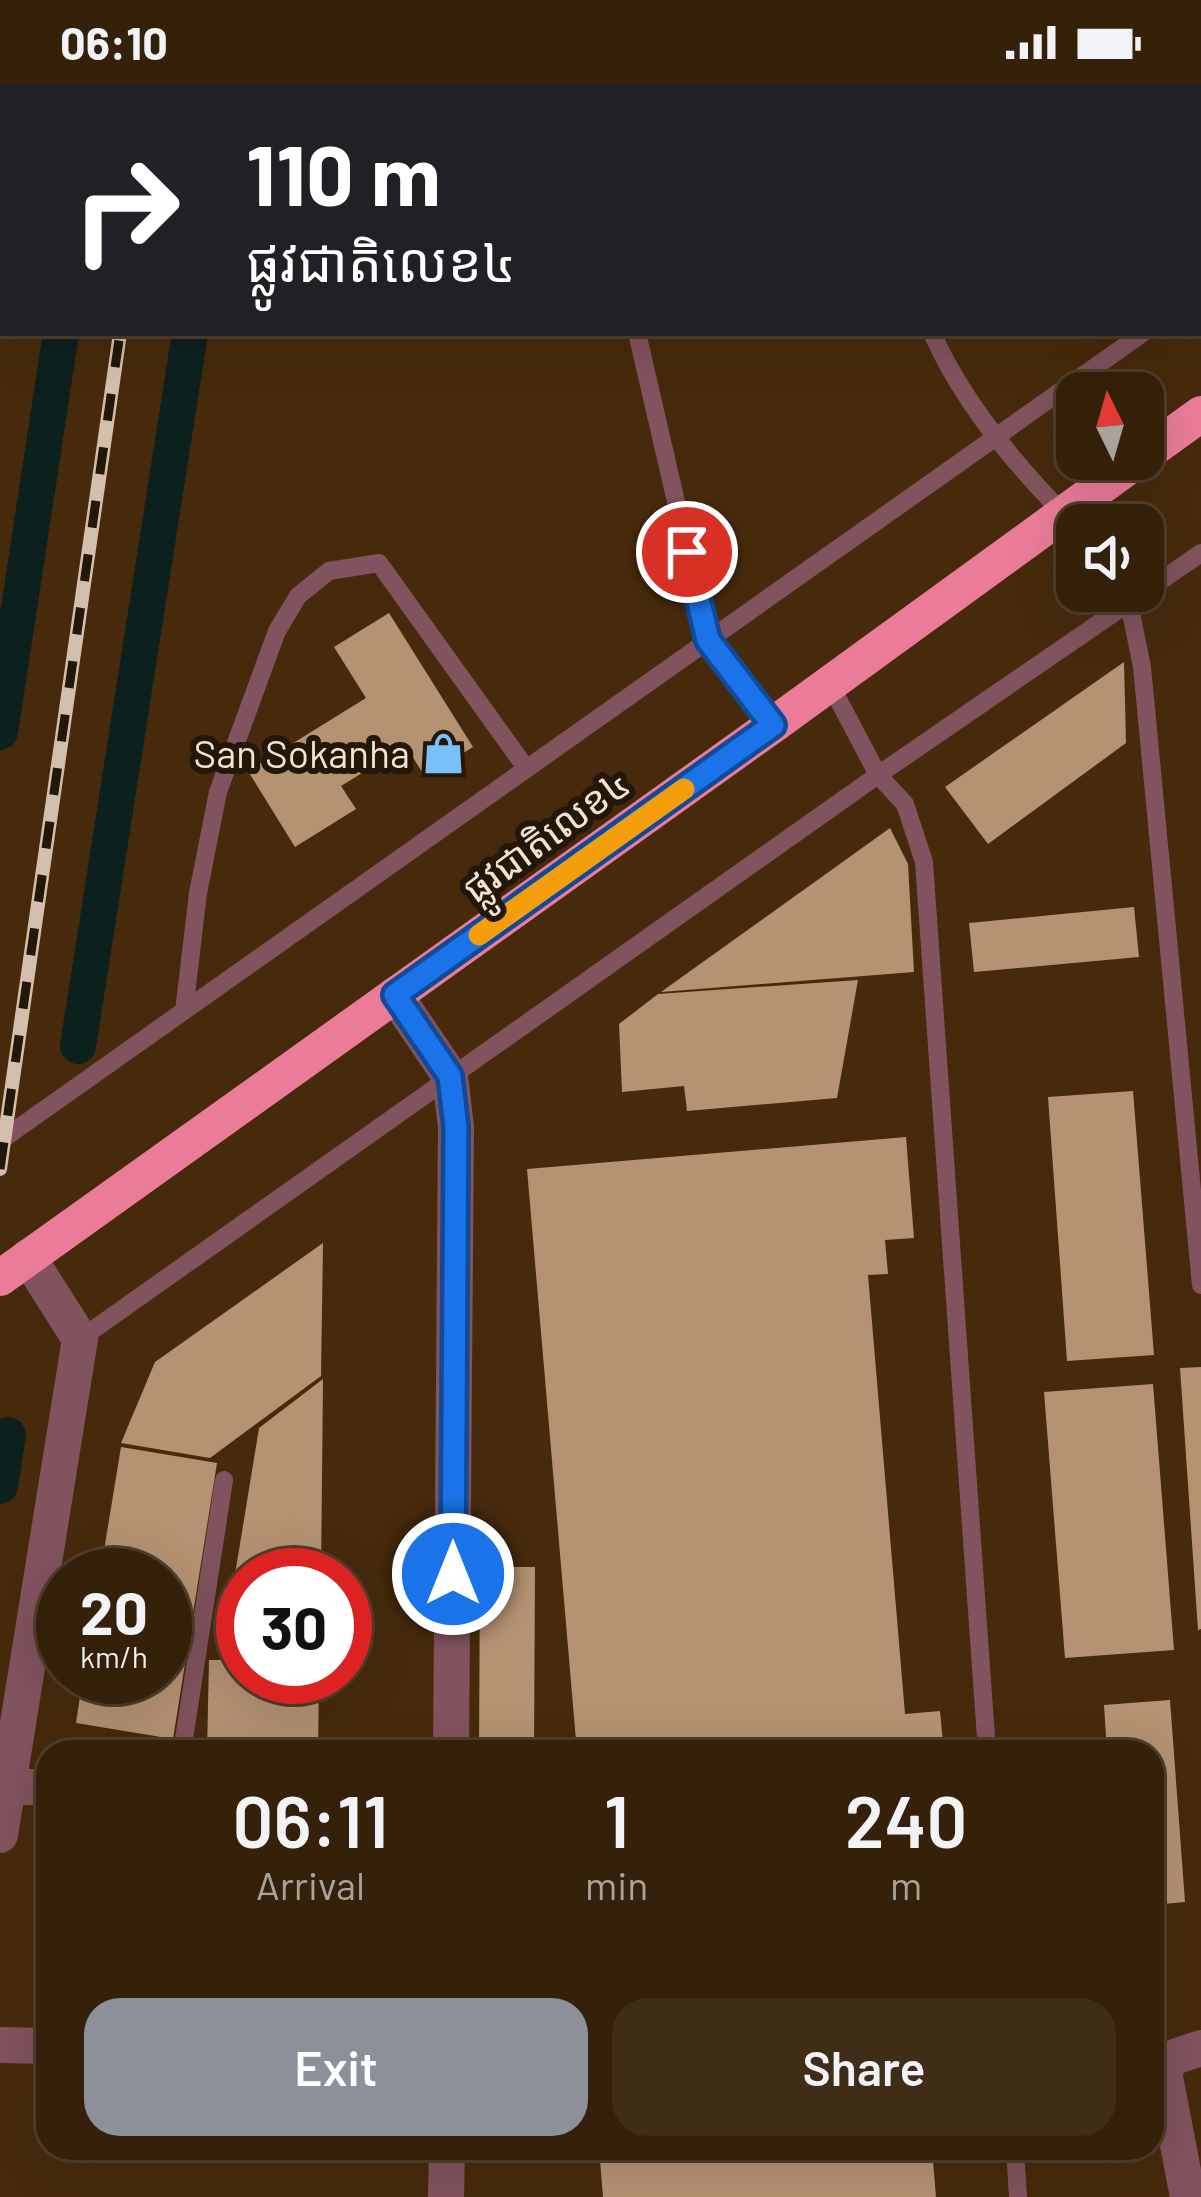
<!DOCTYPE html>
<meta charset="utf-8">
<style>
:root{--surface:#352009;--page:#402d17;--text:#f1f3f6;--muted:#aaa39c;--line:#4f3e2a;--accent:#8c9099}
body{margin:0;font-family:Barlow,"Noto Sans Khmer",sans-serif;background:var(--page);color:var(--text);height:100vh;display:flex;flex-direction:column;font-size:45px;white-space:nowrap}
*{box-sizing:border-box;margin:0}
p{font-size:39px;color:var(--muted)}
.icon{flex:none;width:66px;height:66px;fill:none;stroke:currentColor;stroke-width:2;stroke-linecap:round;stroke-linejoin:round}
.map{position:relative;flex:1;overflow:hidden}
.panel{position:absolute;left:36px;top:1656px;width:1128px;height:420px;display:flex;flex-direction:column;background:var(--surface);border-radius:36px;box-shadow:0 12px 48px #0002,0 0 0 3px var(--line)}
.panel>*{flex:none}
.banner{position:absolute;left:0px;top:0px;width:1203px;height:252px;box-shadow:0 12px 48px #0002,0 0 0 3px var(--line);background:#202124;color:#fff;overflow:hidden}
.needle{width:78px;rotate:355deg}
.buttons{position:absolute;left:1056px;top:288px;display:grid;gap:24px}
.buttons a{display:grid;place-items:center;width:108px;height:108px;border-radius:24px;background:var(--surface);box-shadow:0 12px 48px #0002,0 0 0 3px var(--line);font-size:60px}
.speed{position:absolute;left:36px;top:1464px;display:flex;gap:24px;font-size:60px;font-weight:700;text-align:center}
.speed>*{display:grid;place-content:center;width:156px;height:156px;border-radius:50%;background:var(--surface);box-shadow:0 12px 48px #0002,0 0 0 3px var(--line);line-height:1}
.speed small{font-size:30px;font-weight:400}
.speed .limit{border:18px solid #d22;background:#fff;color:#111}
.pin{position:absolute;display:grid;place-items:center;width:102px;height:102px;color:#fff;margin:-51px;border:6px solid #fff;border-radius:50%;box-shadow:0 3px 12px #0007}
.me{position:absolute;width:132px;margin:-66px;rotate:0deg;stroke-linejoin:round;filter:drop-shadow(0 0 9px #0008)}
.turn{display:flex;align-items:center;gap:42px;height:252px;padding:0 48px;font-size:54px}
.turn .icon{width:156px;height:156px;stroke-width:2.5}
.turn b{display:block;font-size:84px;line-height:102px}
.eta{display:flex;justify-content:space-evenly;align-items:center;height:204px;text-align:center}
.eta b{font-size:72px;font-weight:600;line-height:84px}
.action{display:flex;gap:24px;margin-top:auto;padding:24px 48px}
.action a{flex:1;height:138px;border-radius:36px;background:var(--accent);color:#fff;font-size:48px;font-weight:600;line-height:138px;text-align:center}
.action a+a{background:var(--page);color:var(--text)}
.status{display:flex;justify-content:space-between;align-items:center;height:84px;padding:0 60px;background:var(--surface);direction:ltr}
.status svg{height:33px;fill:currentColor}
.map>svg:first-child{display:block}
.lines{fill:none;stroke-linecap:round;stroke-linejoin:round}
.canal{stroke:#0c211e;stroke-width:36}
.building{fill:#b49272}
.lane{stroke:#81535e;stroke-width:18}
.street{stroke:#81535e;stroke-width:36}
.highway{stroke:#eb7c99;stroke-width:36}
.rail-casing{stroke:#d4bfac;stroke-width:14}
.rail{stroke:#23170a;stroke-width:9;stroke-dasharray:27;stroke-linecap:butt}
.route-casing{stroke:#114b97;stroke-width:30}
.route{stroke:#1a73e8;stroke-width:21}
.slow{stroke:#f59e0b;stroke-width:21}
.labels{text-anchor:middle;stroke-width:12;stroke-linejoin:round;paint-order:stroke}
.poi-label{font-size:39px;fill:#f5e2d2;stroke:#23170a;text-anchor:end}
.street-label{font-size:39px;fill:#f5e2d2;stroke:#23170a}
</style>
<div class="status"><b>06:10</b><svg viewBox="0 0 49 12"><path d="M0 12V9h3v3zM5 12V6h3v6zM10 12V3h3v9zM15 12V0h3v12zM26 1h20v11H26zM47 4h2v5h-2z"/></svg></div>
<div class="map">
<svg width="1201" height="2113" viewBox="0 0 1201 2113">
<rect width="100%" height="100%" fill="#472a0c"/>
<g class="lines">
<path class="canal" d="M99,3V0
M228,3L229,0
M0,648L61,249
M78,962L190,249
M0,1402L8,1351"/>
</g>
<path class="building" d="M389,529L473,663L425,693L406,662L341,702L356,725L295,763L248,687L366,614L334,563Z
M1124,578L1126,659L988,760L945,703Z
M890,744L908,780L914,888L661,908Z
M1134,823L1139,873L974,888L969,839Z
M858,896L837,1014L687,1027L684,1002L622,1008L619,940L658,910Z
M1133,1007L1154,1271L1067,1277L1048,1013Z
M906,1053L914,1154L885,1156L888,1190L868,1191L905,1630L940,1627L944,1668H577L527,1085Z
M323,1159L321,1292L210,1374L121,1359L155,1278Z
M1201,1283V1545L1198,1546L1180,1284Z
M323,1295L321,1491H243V1575L227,1576L243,1577V1593H319L318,1668H207L209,1576H221L259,1344Z
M1153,1300L1174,1566L1065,1574L1044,1308Z
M121,1363L217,1379L173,1655L76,1639L83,1593H165V1491H100Z
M480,1483H535L534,1668H479Z
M1170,1616L1185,1818L1152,1821V1668H1107L1104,1621Z
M599,2064H932L936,2113H603Z"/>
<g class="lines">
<path class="lane" d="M579,0L580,3
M894,0V3
M1200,210L1201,209
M637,249L708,556L773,641
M932,249C964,321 1022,389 1077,443
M1123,507L1129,519L1142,583L1201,1201
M830,600L878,691L905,720L924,778L987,1668
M184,927L198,809L218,708L277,547L298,512L329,487L379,479L526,684
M0,1057L1143,249
M80,1255L878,691L1201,469
M182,1668L224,1396
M1015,2064L1018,2113"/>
<path class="street" d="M0,136V145
M395,911L450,992L456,1043L451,1668
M7,1703H48
M0,1751L80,1255L28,1173
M0,1961L48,1962
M446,2113L447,2064
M1188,2113L1165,1993V1980L1177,1972L1201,1964"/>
<path class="highway" d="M1143,372L1201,330
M0,1194L773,641L1139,375"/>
<defs>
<path id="rail" d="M155,3L156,0
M0,1085L120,249"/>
</defs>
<use href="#rail" class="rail-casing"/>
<use href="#rail" class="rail"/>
</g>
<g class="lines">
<defs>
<path id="route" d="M453,1490L456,1043L450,992L395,911L773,641L708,556L687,468"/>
</defs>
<use href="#route" class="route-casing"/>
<use href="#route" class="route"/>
<path class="slow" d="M479,851L684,705"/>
</g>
<defs>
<symbol id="shop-bare" viewBox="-9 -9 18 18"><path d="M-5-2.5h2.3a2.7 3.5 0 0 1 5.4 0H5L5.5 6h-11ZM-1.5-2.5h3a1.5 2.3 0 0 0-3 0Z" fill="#79bff8" stroke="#23170a" stroke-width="2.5" paint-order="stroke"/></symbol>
</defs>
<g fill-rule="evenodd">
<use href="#shop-bare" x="414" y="640" width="59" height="59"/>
</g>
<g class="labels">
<g class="poi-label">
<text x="410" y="684">San Sokanha</text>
</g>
<g class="street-label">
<text transform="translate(546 752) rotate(-36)" y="14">ផ្លូវជាតិលេខ៤</text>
</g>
</g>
</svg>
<div class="buttons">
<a><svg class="needle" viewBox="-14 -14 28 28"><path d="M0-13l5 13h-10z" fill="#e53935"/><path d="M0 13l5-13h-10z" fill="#aaa39c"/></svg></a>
<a><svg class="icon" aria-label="sound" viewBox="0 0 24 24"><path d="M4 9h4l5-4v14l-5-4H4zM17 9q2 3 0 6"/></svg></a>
</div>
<div class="speed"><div>20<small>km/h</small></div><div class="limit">30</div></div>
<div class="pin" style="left:687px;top:468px;background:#d93025"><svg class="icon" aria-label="arrive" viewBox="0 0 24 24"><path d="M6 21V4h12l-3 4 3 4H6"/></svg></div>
<svg class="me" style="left:453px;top:1490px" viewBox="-20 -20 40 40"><circle r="17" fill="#1a73e8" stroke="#fff" stroke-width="3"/><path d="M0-11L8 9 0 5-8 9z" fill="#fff"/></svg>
<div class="banner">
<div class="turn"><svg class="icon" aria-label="right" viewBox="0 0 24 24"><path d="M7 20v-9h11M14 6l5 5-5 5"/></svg><div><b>110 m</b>ផ្លូវជាតិលេខ៤</div></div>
</div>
<section class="panel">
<div class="eta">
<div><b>06:11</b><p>Arrival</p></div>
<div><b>1</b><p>min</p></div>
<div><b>240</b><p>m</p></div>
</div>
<div class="action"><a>Exit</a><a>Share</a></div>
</section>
</div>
